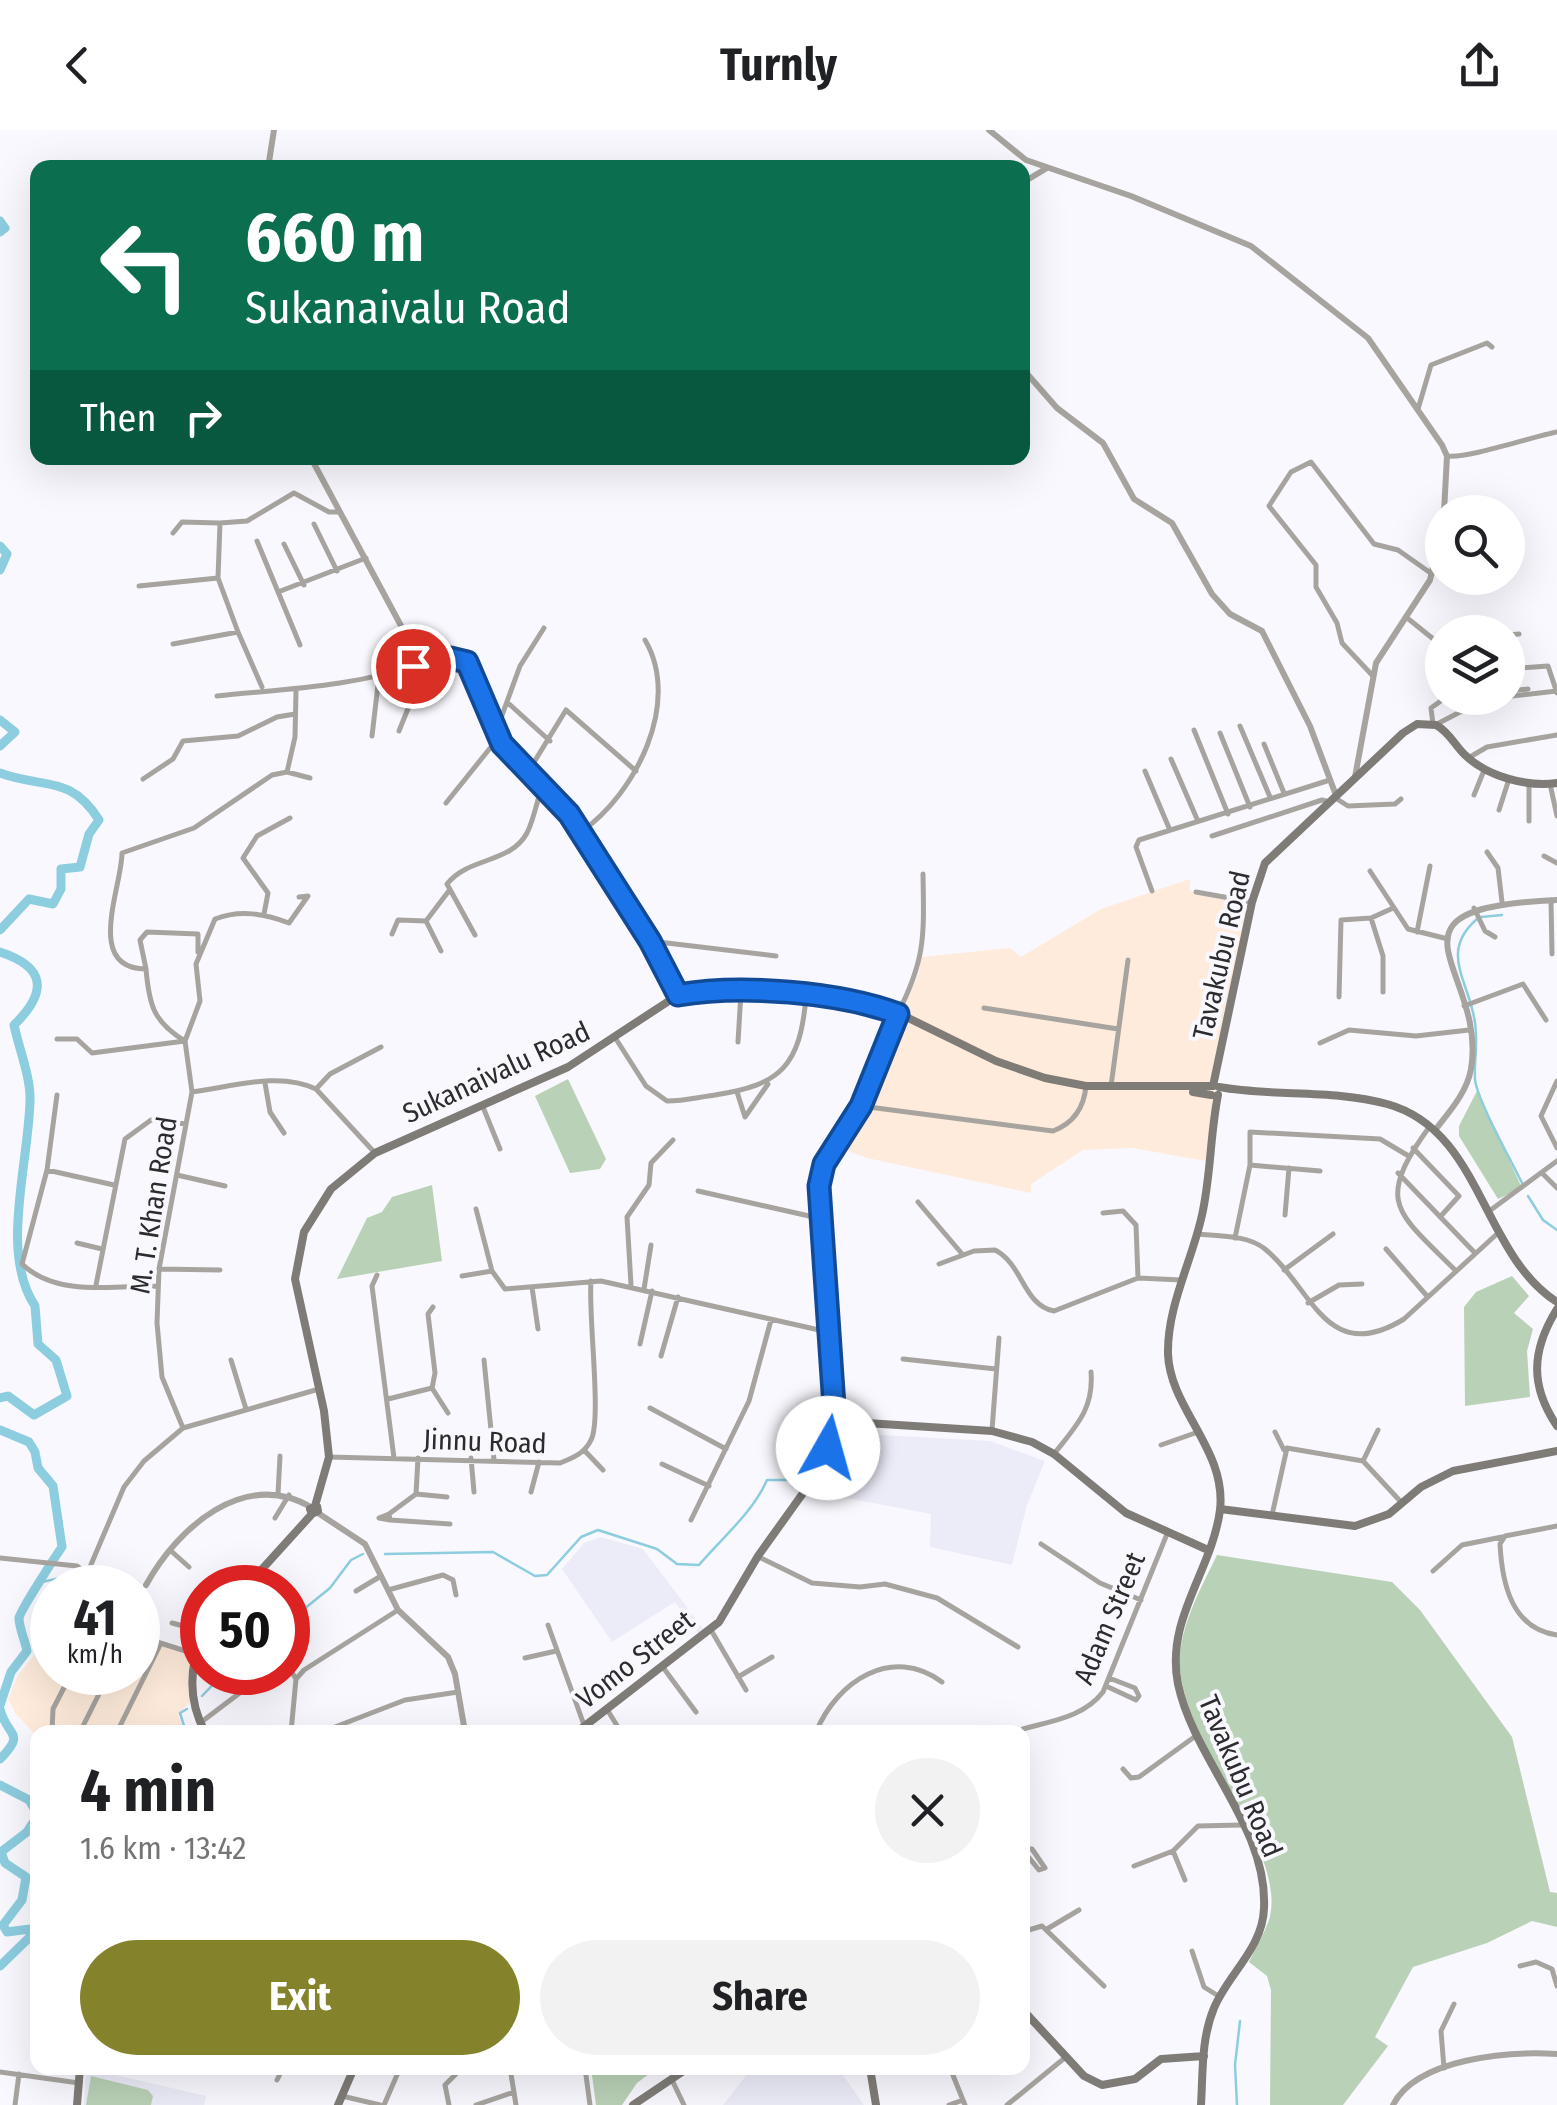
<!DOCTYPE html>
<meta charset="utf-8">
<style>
:root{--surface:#fff;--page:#f2f2f2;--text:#202124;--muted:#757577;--accent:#84822b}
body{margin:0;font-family:"Fira Sans Condensed",sans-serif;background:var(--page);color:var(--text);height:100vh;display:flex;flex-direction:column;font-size:38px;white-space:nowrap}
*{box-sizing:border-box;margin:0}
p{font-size:32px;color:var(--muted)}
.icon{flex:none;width:55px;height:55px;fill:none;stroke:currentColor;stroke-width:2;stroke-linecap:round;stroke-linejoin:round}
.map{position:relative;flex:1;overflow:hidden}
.panel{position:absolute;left:30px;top:1595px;width:1000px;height:350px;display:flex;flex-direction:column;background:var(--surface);border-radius:20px;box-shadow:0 10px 40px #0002}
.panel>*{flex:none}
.hud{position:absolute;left:30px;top:30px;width:1000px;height:305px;border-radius:20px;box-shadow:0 10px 40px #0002;background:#0b6e4f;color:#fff;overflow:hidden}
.tools{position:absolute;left:1425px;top:365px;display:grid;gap:20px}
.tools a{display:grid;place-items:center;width:100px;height:100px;border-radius:50%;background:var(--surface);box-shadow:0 10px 40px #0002;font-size:50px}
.speed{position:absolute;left:30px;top:1435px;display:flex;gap:20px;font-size:50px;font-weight:700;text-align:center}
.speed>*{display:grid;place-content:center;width:130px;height:130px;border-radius:50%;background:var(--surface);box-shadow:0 10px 40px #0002;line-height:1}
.speed small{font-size:25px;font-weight:400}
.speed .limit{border:15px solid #d22;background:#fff;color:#111}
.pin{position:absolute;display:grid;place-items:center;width:85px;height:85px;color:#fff;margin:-42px;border:5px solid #fff;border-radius:50%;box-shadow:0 2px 10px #0007}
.me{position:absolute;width:110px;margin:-55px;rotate:7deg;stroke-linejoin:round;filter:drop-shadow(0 0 8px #0008)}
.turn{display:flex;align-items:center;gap:35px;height:210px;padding:0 50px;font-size:45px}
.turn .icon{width:130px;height:130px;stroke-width:2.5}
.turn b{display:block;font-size:70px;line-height:85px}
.then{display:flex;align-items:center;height:95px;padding:0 50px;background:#0003;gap:20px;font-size:38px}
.round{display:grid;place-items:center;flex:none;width:105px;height:105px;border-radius:52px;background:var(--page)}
.overview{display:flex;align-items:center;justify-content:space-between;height:170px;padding:0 50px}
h1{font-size:60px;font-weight:700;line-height:75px}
.primary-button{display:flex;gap:20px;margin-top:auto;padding:20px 50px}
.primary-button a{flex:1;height:115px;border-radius:60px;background:var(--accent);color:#fff;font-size:40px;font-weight:700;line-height:115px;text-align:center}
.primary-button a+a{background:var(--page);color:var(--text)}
header{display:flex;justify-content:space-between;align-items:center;height:130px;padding:0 50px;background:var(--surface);font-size:45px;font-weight:700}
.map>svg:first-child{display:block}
.commercial{fill:#feebdb}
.built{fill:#ececf9}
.green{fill:#b9d1b6}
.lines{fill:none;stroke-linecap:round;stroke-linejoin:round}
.stream{stroke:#8ccddf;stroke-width:2.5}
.river{stroke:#8ccddf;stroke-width:9}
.minor{stroke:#a7a4a0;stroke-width:5}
.tertiary{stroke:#a7a4a0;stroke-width:6}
.secondary{stroke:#7f7b76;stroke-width:8}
.route-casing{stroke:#114b97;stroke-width:25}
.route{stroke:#1a73e8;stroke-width:18}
.labels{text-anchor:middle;stroke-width:8;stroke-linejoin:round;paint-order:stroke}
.street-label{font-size:28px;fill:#2c2c2f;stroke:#f9f8fe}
</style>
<header><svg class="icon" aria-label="back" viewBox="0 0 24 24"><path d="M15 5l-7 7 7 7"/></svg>Turnly<svg class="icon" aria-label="share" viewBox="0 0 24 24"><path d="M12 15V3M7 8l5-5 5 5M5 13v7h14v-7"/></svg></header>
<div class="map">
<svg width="1557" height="1975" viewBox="0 0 1557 1975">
<rect width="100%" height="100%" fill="#f9f8fe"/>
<path class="commercial" d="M1190,749V761L1252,772L1214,966L1211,1032L1133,1018L1083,1020L1031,1054V1063L867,1028L834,1016L861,976L919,843L921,827L1010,818L1021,827L1101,779Z
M138,1506L195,1524L193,1569L178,1584L184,1602H38L37,1606L16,1584L8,1569L18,1545L35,1524L52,1532V1542H138Z"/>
<path class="built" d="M843,1303L990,1311L1045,1331L1027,1375L1012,1435L930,1417L931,1384L820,1363Z
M601,1407L643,1419L705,1501L699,1505L675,1472L612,1512L562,1439L584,1413Z
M86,1938L206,1966L204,1975H84Z
M752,1938H838L864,1975H723Z"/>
<path class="green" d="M568,949L606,1029L600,1039L570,1043L535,966Z
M1477,961L1522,1058L1498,1069L1459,1006V996Z
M432,1055L442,1131L337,1149L367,1088L382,1082L392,1067Z
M1512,1146L1529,1166L1514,1183L1533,1199L1527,1221L1530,1267L1465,1276L1464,1177L1476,1162Z
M1217,1425L1392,1452L1420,1480L1512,1607L1550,1762L1557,1763V1797L1532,1791L1487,1813L1413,1837L1375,1907L1388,1916L1343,1975H1270L1271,1860L1267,1846L1249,1832C1256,1818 1264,1804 1269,1790C1290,1719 1174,1607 1180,1525C1183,1490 1202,1456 1217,1425Z
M591,1938H657L637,1953L622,1975H596Z
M91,1946L148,1960L153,1966L151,1975H86Z"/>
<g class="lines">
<path class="stream" d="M1481,787L1502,785
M1477,789C1440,821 1467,849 1474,887C1479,909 1474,928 1475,949C1476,968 1513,1034 1523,1055
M1528,1066L1543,1090L1557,1100
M813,1095L821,1192
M823,1213L826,1298
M816,1330L826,1304
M385,1424L493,1422L535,1446L547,1445L581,1407L598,1400L657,1419L677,1434L699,1435C723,1407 753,1382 767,1350H800L806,1340
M42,1452L81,1443
M288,1492L330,1458L351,1430L363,1424
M202,1566L225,1542
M186,1602L180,1583L187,1579
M27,1751L31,1750L38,1759
M1237,1975L1235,1935L1240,1891"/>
<path class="river" d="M0,91L5,98L0,102
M0,416L7,424L0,440
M0,590L15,602L0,616
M0,643C43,659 70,644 99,690L89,704L80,737L61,739V759L53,774L29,769L0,800
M0,822C46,837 48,862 14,895C19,919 31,948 30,971C28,1038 0,1123 35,1176L38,1214L56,1230L67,1266L34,1285L8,1266L0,1268
M0,1300L29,1312L35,1322L38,1338L53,1356L62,1417C55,1427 20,1481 19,1488C19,1498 25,1510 27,1521L11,1542L0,1575
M0,1579C7,1607 27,1602 0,1629
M0,1655L29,1670L38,1685
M38,1685L27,1702L1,1722L5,1733L26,1747L22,1770L3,1795L7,1802L38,1798
M0,1836L38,1799"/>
<path class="minor" d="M1418,279L1431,235L1487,213L1492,217
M1447,326C1467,329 1531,307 1557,302
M314,394L337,441
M173,403L182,392L219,393
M257,411L300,515
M284,414L304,455
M139,456L218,448
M278,462L366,428
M1406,487L1442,516
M238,502L218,448L220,393L247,391L294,363L329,382H339
M1508,505L1519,504
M173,514L238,502L262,557
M1508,539L1548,536L1557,563
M1372,545L1342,513L1337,493L1316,457V435L1269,376L1291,342L1311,332L1374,414L1398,420L1432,444
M296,561L295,607L287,642L310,648
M1508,561L1528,559
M217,566C284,559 356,557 421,533L423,541L399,601
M507,572L550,611
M1433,594L1431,578L1445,568
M1437,594L1485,569L1557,561
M1240,596L1270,667
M497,599L520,536L544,498
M1194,600L1228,684
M1220,603L1250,677
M372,606L379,546
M1264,614L1284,663
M1470,627L1487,617L1557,605
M1171,629L1197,689
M1145,641L1169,698
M528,642L566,580L636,641
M143,649L173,629L183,611L238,606L277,587L295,584
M1550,654L1557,686
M1474,665L1485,638
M1337,669L1348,676L1395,674L1401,669
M446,673L499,607
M1499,680L1509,649
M1529,691V654
M582,701C635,664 682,573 645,510
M1212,706L1322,670L1330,672
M1487,722L1498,738L1502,772
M1544,726L1557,733
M1370,741L1408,799L1448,809
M1152,761L1136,717L1139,710L1330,650
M1196,762L1252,772
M1551,770L1552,824
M1474,778L1485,801L1495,807
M264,784L268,763L243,728L257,706L290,688
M1371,788L1383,826V862
M426,791L441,821
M1417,802L1430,736
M392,804L398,790L426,791L448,762
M475,805L447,754C468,727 510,734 527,703C534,689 537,671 542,656
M650,811L776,826
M146,839L140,810L147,802L198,804V822
M1339,867L1341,790L1371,788L1391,779
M1464,876L1523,854L1546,890
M984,878L1118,899
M898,883C926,828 924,805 923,744
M57,909H77L92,923L185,911L200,871L196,834L215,789C241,779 265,784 289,793L308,766L299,767
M616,909L646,956L667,971C684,971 699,967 715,965C781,955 800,936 806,867
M738,912L741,862
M1320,913L1349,900L1416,906L1469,900
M1557,951L1541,986L1557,1018
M265,953L270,982L284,1003
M1111,956L1128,830
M316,959L330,944L381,917
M192,962C231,957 279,941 316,959L375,1023
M737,962L745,987L768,954
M57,965L47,1040L22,1134C56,1167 114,1156 157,1156
M861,976L1053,1001C1074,993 1084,978 1086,956
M483,977L500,1019
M1430,996C1374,1073 1396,1081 1456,1141
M1413,1018L1459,1066L1440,1087
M1250,1035L1320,1041
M47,1040L114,1055
M1398,1043L1475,1123
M1543,1044L1557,1058
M177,1045L225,1056
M698,1061L818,1088
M918,1072L963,1125
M476,1079L492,1141L505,1159L601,1151L828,1202
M1488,1082L1557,1031
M1103,1083L1123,1081L1136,1095L1138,1148
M1285,1085L1289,1038
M1198,1104C1219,1106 1248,1105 1265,1119C1312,1157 1326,1237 1404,1189L1498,1103
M1235,1108L1250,1035V1002L1380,1009L1407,1025
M77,1113L102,1119
M1386,1119L1427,1166
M939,1134L974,1121L995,1120C1023,1134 1023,1175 1054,1181L1138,1148L1181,1150
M159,1139L220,1140
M1284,1140L1333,1104
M377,1145L372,1156L394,1328
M462,1146L492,1141
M96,1155L125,1009L151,990L186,994
M631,1155L627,1087L649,1055L651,1033L673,1010
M532,1157L538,1199
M644,1159L651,1115
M1308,1173L1339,1155L1362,1154
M640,1214L652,1161
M661,1226L678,1167
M903,1229L996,1239
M231,1230L246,1279
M484,1230L494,1330
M432,1258L448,1283
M388,1269L432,1258L435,1243L428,1184L433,1177
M650,1278L726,1319
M183,1298L162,1247L157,1193L159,1139L192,962L185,911C153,892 149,874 146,839C84,839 122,757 122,723L194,698L272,645L287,642
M992,1300L999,1208
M1275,1302L1284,1320
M1161,1315L1198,1302
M584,1320L603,1340
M1054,1324C1076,1296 1094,1279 1091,1242
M329,1327L560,1333C573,1328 585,1323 591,1310C602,1289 588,1185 591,1151
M418,1328L416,1364L389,1384L390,1390L450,1394
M471,1328L474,1362
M1363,1331L1378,1300
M662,1334L709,1356
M531,1362L539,1332
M278,1364L280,1326
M416,1364L447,1367
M389,1384L379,1388L390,1390
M1272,1385L1287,1318L1363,1331L1401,1372
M275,1388L289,1365
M691,1390L749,1271L771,1190
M1557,1396L1505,1406L1500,1414C1502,1454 1512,1499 1557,1505
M1041,1414L1100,1453L1141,1470
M170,1420L189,1437
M759,1427L812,1453L860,1457L885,1454L937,1468L1018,1517
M0,1428L77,1436L87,1444
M1433,1441L1462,1415L1502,1407
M81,1458L124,1357L144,1331L183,1298L319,1259
M388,1460L443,1445L453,1450L456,1465
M356,1461L381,1446
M172,1493L202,1501
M548,1495L584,1595
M711,1500L746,1560
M138,1506L195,1524
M525,1528L556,1521
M288,1536L296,1549
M662,1536L696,1582
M738,1547L772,1527
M1106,1556L1136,1570L1139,1566L1135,1558L1109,1548
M608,1581L621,1602
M200,1593L241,1562
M1023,1599C1051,1591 1084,1587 1103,1562L1167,1404
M52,1602L53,1579L72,1542
M80,1602L110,1542
M117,1602L160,1515
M291,1602L296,1549L304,1540L398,1480
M322,1602L405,1570L458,1562
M682,1602L695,1601
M816,1602C837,1551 892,1515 942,1552
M1123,1639L1131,1648L1139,1647L1197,1605
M1022,1718L1032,1719L1045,1738L1039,1740L1022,1719
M1173,1721L1185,1750
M1134,1736L1173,1721L1198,1696L1241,1695
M1047,1799L1079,1780
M1022,1802L1042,1796L1104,1856
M1192,1821L1204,1857L1220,1867
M1520,1836L1536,1832L1552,1839L1557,1856
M510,1938L516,1975
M585,1938L590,1975
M950,1938L965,1975
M1444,1938L1441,1901L1454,1874
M0,1942L79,1953
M277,1950L283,1938
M672,1950L684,1975
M342,1966L380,1975
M15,1975L19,1944
M384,1975L400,1938
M449,1975L445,1955L462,1938
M476,1975L514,1962
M949,1975L963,1970
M1007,1975L1067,1926"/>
<path class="tertiary" d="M989,0L1026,30L1131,66L1251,116L1368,208L1442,315L1447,326L1444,382
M268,38L274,0
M1022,53L1047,38
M1022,238L1057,278L1103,313L1134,369L1172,393L1212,464L1230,484L1262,501L1310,596L1337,668
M311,328L421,533L451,528L467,532L503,614L582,701L678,865
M1355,647L1376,533L1430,450L1442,398
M1436,999C1450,981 1467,962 1471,939C1488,840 1364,778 1557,770
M318,1383L365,1414L398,1480L448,1527L455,1544L465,1602
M146,1455C178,1397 244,1339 311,1377
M1393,1975C1417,1928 1509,1921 1557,1924"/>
<path class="secondary" d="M1213,956L1252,772L1265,733L1403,603L1417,594L1436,595C1449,602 1454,614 1464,624C1487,647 1527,657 1557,653
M1219,957C1274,967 1333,959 1387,974C1482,1000 1481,1123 1557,1172
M1193,962L1211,965
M1557,1179C1531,1221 1530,1256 1557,1296
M835,1291L992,1301L1032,1312L1054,1324L1126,1383L1208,1420
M315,1376L329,1327L324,1281L295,1149L304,1102L331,1059L375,1023L568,937L678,865L711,861L854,869L898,883L996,931L1045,948L1086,956H1212
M317,1376L318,1381L312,1384L310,1379Z
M1220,1379L1355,1396L1389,1384L1421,1357L1453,1341L1557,1321
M245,1458L312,1384
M202,1506C189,1539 188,1571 205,1602
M577,1602L719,1492L758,1426L821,1338L835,1291L819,1056L825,1034L861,976L898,883
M1022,1879L1084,1946L1102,1955L1135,1949L1161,1929L1204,1926
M870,1938L876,1975
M77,1975L80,1938
M338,1975L354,1938
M633,1975L688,1938
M1201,1975C1203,1943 1201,1909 1214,1878C1228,1844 1263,1818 1264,1778C1268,1697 1194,1630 1178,1554C1165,1489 1212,1441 1220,1380C1227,1320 1170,1279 1168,1224C1167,1176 1192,1131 1202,1085C1211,1045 1210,1005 1218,965"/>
</g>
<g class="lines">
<defs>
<path id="route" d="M413,536L450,528L467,532L502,614L569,684L650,811L678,865C741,854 839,862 898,884L861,976L824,1034L819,1056L835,1291L828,1318"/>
</defs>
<use href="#route" class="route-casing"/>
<use href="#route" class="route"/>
</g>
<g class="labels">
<g class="street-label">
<text transform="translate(1221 825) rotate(-77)" y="10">Tavakubu Road</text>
<text transform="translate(496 942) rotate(-25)" y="10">Sukanaivalu Road</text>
<text transform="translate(153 1075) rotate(-81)" y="10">M. T. Khan Road</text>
<text transform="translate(485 1311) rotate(2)" y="10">Jinnu Road</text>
<text transform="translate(1109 1488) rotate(-67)" y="10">Adam Street</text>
<text transform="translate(635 1529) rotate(-38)" y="10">Vomo Street</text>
<text transform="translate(1241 1646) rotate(67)" y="10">Tavakubu Road</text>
</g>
</g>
</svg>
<div class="tools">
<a><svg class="icon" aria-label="search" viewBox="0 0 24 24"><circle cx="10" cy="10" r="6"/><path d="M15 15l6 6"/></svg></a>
<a><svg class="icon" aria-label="layers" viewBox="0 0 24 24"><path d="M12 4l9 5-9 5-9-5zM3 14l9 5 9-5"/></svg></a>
</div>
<div class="speed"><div>41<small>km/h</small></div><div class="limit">50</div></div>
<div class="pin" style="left:413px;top:536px;background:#d93025"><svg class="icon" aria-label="arrive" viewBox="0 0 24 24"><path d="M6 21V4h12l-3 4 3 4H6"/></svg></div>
<svg class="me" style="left:828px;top:1318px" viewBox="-20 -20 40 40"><circle r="19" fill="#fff"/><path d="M0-13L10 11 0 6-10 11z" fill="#1a73e8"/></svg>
<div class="hud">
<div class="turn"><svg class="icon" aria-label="left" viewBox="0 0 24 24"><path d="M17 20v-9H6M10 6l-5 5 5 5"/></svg><div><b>660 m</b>Sukanaivalu Road</div></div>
<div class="then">Then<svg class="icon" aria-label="right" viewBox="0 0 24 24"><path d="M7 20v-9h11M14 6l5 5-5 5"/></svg></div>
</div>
<section class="panel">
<div class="overview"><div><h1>4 min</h1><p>1.6 km · 13:42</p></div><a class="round"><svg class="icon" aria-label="close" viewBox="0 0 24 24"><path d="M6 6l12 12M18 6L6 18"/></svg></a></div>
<div class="primary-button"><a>Exit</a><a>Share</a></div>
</section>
</div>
